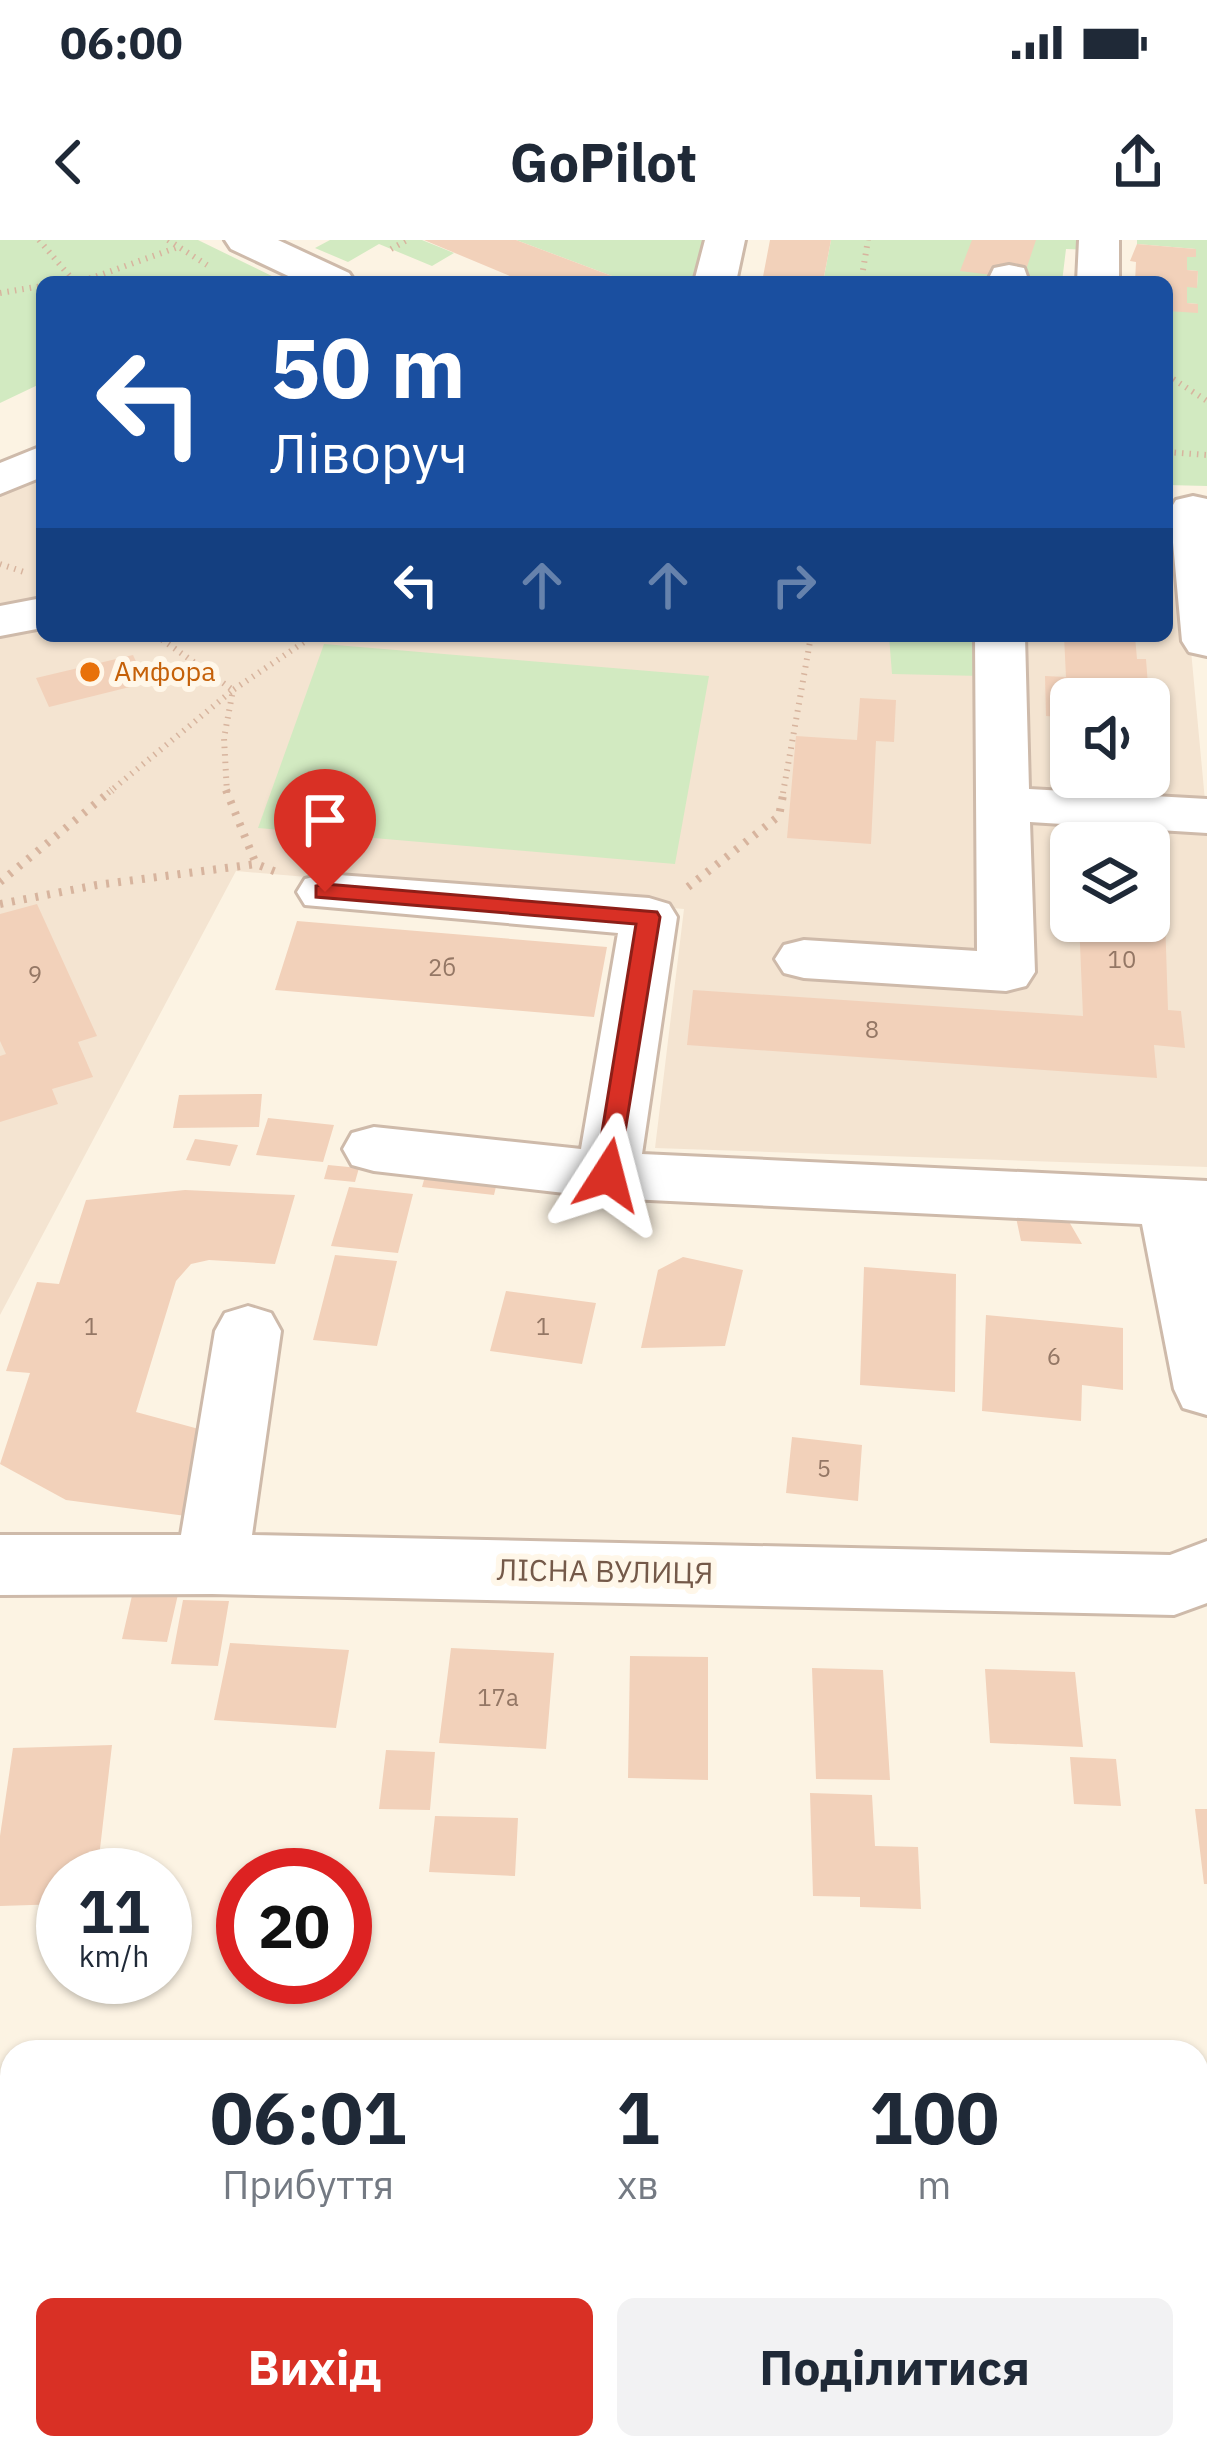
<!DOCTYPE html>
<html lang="uk">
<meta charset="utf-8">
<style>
:root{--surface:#fff;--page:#f2f2f3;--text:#1f2937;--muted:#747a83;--accent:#d93025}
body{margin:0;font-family:"IBM Plex Sans",sans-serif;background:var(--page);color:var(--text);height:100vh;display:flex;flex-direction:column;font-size:45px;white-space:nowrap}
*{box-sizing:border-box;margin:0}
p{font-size:39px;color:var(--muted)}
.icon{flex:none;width:66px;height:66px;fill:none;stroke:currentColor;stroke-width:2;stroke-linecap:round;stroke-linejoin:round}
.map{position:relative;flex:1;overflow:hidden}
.drawer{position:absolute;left:0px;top:1800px;width:1209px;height:420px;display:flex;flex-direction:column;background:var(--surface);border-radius:36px 36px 0 0;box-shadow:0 3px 9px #0004}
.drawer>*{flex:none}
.top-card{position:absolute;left:36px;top:36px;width:1137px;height:366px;border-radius:18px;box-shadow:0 3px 9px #0004;background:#1a4fa0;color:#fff;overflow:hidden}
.buttons{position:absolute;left:1050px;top:438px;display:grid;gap:24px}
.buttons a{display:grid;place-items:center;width:120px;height:120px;border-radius:18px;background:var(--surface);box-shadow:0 3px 9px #0004;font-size:60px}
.speed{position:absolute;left:36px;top:1608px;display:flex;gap:24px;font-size:60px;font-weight:700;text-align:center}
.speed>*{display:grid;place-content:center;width:156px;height:156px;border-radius:50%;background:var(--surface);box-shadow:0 3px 9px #0004;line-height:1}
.speed small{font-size:30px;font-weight:400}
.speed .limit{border:18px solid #d22;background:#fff;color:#111}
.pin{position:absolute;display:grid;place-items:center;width:102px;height:102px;color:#fff;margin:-123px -51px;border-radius:50% 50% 50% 0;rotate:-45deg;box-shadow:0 0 12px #0007}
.pin .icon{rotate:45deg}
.me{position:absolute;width:132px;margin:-66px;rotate:9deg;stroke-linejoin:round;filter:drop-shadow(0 0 9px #0008)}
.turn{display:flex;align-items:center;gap:42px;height:252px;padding:0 36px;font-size:54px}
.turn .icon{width:156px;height:156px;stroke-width:2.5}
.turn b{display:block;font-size:84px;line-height:102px}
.lanes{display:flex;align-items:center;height:114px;padding:0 36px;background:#0003;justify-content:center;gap:60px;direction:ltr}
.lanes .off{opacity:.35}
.eta{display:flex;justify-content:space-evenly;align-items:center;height:204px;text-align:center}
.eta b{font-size:72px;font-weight:700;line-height:84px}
.cta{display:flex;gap:24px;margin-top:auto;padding:24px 36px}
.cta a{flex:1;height:138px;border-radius:18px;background:var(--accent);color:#fff;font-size:48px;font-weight:700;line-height:138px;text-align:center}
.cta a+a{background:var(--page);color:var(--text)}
.status{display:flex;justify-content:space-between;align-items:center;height:84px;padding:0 60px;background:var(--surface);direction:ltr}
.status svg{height:33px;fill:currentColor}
header{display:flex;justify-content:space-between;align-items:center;height:156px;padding:0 36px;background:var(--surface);font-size:54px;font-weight:700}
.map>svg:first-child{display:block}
.residential{fill:#f4e4d1;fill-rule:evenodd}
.green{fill:#d2eac1}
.building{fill:#f2d1ba}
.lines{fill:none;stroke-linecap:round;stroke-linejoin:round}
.minor-casing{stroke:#cebaaa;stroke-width:6}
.path-far1{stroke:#d7b49e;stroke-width:6;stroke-dasharray:1.5 6;stroke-linecap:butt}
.path{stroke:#d7b49e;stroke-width:8;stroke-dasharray:3 9;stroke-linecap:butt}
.minor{fill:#fff;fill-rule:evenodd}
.route{fill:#d93025;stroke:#8d1f18;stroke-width:3}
.food-dot{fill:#e8710a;stroke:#fff7e9;stroke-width:4.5}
.labels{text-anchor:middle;stroke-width:12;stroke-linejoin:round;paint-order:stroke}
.number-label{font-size:24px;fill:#947765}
.far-food-label{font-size:27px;fill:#c56008;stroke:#fff7e9;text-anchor:start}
.street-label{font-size:30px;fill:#745949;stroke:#fff7e9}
</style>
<div class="status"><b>06:00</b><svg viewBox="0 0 49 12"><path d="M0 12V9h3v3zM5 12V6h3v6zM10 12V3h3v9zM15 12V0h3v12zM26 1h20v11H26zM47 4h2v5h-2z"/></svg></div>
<header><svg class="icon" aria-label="back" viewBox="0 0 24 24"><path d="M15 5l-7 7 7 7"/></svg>GoPilot<svg class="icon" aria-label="share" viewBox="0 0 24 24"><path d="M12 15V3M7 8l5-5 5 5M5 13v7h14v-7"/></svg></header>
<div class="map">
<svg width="1207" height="2220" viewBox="0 0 1207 2220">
<rect width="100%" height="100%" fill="#fcf3e3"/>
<path class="residential" d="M42,236V396H1167V269L1178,271L1207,582V927L655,908L684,669L236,631L0,1075V248ZM1071,459H1149V537H1071ZM1071,603H1149V681H1071Z"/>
<path class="green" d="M0,0H198L284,42H42V143L0,163Z
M330,0H422L454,13L432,26L379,4L348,22L315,8Z
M516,0H717L705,42H628Z
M831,0H1093L1092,10L1066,9L1062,42H823Z
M1137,0H1207V246L1167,245V71L1198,64L1187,63V47H1197L1198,31L1187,30V17H1196V9L1137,4Z
M889,396H979L982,436L892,434Z
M324,404L709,436L675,624L258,588Z"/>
<path class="building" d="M424,0H516L628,42H524Z
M770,0H831L823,42H762Z
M972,0H1036L1023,39L960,31Z
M1137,4L1196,9V17H1187V30L1198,31L1197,48L1187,47V63L1198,64V73L1167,71V42H1135L1136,22L1130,21Z
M1064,396H1135L1137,419H1146L1149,459H1071V478L1046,476L1045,436L1066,437Z
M133,415L146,443L49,467L36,438Z
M860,458L896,460L894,502L876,501L871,604L787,598L796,496L857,500Z
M1051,608L1071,609V656L1052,655Z
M1149,614L1163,615L1168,770L1181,771L1185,808L1154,805L1157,838L687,805L693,750L1083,776L1079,681H1149Z
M37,664L97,796L78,802L93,837L52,849L58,864L0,882V816L6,814L0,801V674Z
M297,681L607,707L594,777L275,750Z
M262,854L259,887L173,888L179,855Z
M268,878L334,885L323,922L256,915Z
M195,899L238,905L230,926L186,920Z
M429,922L500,930L494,955L422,947Z
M328,925L359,928L355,942L324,939Z
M349,947L413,954L398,1013L331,1006Z
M185,950L295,955L275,1024L209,1020L191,1024L176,1041L136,1172L210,1192L186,1276L66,1260L0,1224L30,1133L6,1131L37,1042L59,1044L86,960Z
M1014,968L1064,973L1082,1004L1021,1001Z
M335,1015L397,1021L377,1106L313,1100Z
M683,1017L743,1030L725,1106L641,1108L658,1030Z
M864,1027L956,1034L955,1152L860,1145Z
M506,1051L596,1063L582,1124L490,1111Z
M986,1075L1123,1088V1150L1082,1145L1081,1181L982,1171Z
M792,1197L862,1205L858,1261L786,1253Z
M134,1347L179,1350L167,1402L122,1399Z
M183,1360L229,1361L218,1426L171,1424Z
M230,1403L349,1410L336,1488L214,1480Z
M451,1408L554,1413L546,1509L439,1503Z
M630,1416L708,1417V1540L628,1538Z
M812,1428L883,1430L890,1540L816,1539Z
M985,1429L1075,1432L1083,1507L990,1503Z
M112,1505L97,1635H63V1664L0,1666V1596L13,1508Z
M386,1510L435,1512L430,1570L379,1569Z
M1070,1517L1116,1519L1121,1566L1074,1564Z
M810,1553L872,1555L875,1606L918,1607L921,1669L860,1667V1657L813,1656Z
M1195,1569H1207V1644H1204Z
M435,1576L518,1578L515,1636L429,1632Z"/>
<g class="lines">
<defs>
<path id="minor" d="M225,0H278L349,33L355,42H301L231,9Z
M705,0H745L736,42H694Z
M1079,0H1119V42H1077Z
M1009,25L1024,28L1029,42H987L994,28Z
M42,206V237L0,254V223Z
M1193,256L1207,259V416L1189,412L1182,401L1170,270L1176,260Z
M42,358V388L0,396V366Z
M975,396H1025L1029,549L1207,559V593L1030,582L1035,732L1026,746L1006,751L804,738L784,733L775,719L784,705L804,700L977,711Z
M325,634L649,658L669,664L677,677L642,914L1207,941V1175L1183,1168L1174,1149L1142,984L608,958L374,931L352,925L343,909L352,893L374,887L581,909L618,693L305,665L297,652L305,639Z
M248,1066L271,1073L281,1091L252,1295L1170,1315L1207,1301V1363L1174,1375L212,1354L0,1355V1295H181L215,1091L225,1073Z"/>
</defs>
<use href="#minor" class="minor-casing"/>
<path class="path-far1" d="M39,0L73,40
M168,0L207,25
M391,9L407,0
M863,30L868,0
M67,42L92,38L181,6
M0,53L42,46
M1167,135L1207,161
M1167,212L1207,215
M0,324L27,333
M108,553L233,450L157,396
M227,553L224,498L233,450L313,396
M783,553L811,396"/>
<path class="path" d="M226,550L256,624
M0,642L112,550
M688,647L779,576L784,550
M0,664L97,645L256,624L279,633"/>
<use href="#minor" class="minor"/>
</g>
<path class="route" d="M325,644L657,672L660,677L617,941H599L595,935L636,684L316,657V646Z"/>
<circle class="food-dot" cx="90" cy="432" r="12"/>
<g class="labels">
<g class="number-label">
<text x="1122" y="728">10</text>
<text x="442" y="736">2б</text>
<text x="35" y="743">9</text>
<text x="872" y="798">8</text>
<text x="91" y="1095">1</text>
<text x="543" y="1095">1</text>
<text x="1054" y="1125">6</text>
<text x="824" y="1237">5</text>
<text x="498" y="1466">17а</text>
</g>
<g class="far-food-label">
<text x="114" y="441">Амфора</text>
</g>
<g class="street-label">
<text transform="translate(605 1332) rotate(1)" y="10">ЛІСНА ВУЛИЦЯ</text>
</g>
</g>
</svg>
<div class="buttons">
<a><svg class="icon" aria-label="sound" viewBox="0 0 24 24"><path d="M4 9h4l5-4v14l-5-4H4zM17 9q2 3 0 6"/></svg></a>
<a><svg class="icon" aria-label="layers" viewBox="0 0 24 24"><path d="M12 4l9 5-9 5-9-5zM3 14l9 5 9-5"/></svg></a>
</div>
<div class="speed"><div>11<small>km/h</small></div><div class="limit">20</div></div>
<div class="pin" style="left:325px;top:652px;background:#d93025"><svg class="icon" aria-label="arrive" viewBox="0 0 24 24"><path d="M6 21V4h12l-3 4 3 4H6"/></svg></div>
<svg class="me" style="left:608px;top:935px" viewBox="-20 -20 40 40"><path d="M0-17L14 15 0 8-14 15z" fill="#d93025" stroke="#fff" stroke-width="4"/></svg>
<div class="top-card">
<div class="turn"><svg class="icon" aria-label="left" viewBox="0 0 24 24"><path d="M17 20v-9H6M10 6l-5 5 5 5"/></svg><div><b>50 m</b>Ліворуч</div></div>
<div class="lanes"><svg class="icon" aria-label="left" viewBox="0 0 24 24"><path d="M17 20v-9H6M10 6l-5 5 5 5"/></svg><svg class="icon off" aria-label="ahead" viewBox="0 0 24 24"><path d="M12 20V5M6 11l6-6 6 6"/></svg><svg class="icon off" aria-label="ahead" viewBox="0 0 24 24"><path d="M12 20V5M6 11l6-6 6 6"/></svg><svg class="icon off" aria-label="right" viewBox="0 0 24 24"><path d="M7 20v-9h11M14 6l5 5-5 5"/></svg></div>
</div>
<section class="drawer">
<div class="eta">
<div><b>06:01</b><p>Прибуття</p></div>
<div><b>1</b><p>хв</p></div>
<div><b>100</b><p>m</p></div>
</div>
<div class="cta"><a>Вихід</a><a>Поділитися</a></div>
</section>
</div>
